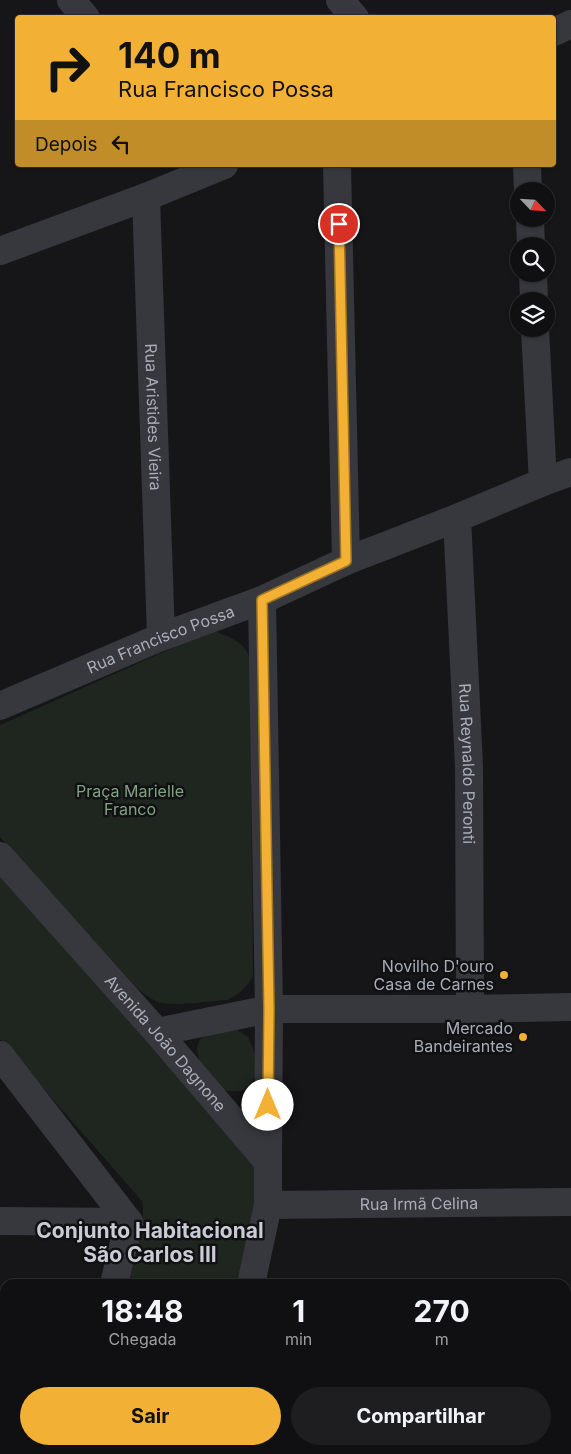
<!DOCTYPE html>
<html lang="pt">
<meta charset="utf-8">
<style>
:root{--surface:#101012;--page:#1e1e20;--text:#f1f3f6;--muted:#9c9d9f;--line:#303032;--accent:#f2b134}
body{margin:0;font-family:Inter,sans-serif;background:var(--page);color:var(--text);height:100vh;display:flex;flex-direction:column;font-size:19px;white-space:nowrap}
*{box-sizing:border-box;margin:0}
p{font-size:16px;color:var(--muted)}
.icon{flex:none;width:28px;height:28px;fill:none;stroke:currentColor;stroke-width:2;stroke-linecap:round;stroke-linejoin:round}
.map{position:relative;flex:1;overflow:hidden}
.details{position:absolute;left:0px;top:1279px;width:571px;height:176px;display:flex;flex-direction:column;background:var(--surface);border-radius:15px 15px 0 0;box-shadow:0 1px 4px #0004,0 0 0 1px var(--line)}
.details>*{flex:none}
.guide{position:absolute;left:15px;top:15px;width:541px;height:152px;border-radius:5px;box-shadow:0 1px 4px #0004,0 0 0 1px var(--line);background:#f2b134;color:#111;overflow:hidden}
.needle{width:32px;rotate:115deg}
.buttons{position:absolute;left:510px;top:182px;display:grid;gap:10px}
.buttons a{display:grid;place-items:center;width:45px;height:45px;border-radius:50%;background:var(--surface);box-shadow:0 1px 4px #0004,0 0 0 1px var(--line);font-size:25px}
.pin{position:absolute;display:grid;place-items:center;width:42px;height:42px;color:#fff;margin:-21px;border:2px solid #fff;border-radius:50%;box-shadow:0 1px 5px #0007}
.me{position:absolute;width:55px;margin:-28px;rotate:0deg;stroke-linejoin:round;filter:drop-shadow(0 0 4px #0008)}
.turn{display:flex;align-items:center;gap:18px;height:105px;padding:0 20px;font-size:22px}
.turn .icon{width:65px;height:65px;stroke-width:2.5}
.turn b{display:block;font-size:35px;line-height:42px}
.then{display:flex;align-items:center;height:48px;padding:0 20px;background:#0003;gap:10px;font-size:19px}
.eta{display:flex;justify-content:space-evenly;align-items:center;height:85px;text-align:center}
.eta b{font-size:30px;font-weight:700;line-height:35px}
.cta{display:flex;gap:10px;margin-top:auto;padding:10px 20px}
.cta a{flex:1;height:58px;border-radius:30px;background:var(--accent);color:#111;font-size:20px;font-weight:700;line-height:58px;text-align:center}
.cta a+a{background:var(--page);color:var(--text)}
.map>svg:first-child{display:block}
.green{fill:#1e261f}
.lines{fill:none;stroke-linecap:round;stroke-linejoin:round}
.minor{stroke:#37383d;stroke-width:28}
.route-casing{stroke:#9d7322;stroke-width:12}
.route{stroke:#f2b134;stroke-width:9}
.poi-dot{fill:#f2b134;stroke:#111113;stroke-width:2}
.labels{text-anchor:middle;stroke-width:5;stroke-linejoin:round;paint-order:stroke}
.street-label{font-size:16px;fill:#a8adb8;stroke:#111113}
.park-label{font-size:16px;fill:#7fa381;stroke:#111113}
.poi-label{font-size:16px;fill:#a8adb8;stroke:#111113;text-anchor:end}
.district-label{font-size:21px;font-weight:bold;fill:#c9ccd4;stroke:#111113}
</style>
<div class="map">
<svg width="571" height="1454" viewBox="0 0 571 1454">
<rect width="100%" height="100%" fill="#161618"/>
<path class="green" d="M213,631C225,635 243,641 248,654C249,658 250,663 250,667L253,976C247,988 238,995 227,1000C208,1001 176,1007 158,1002C151,999 144,994 138,989L0,837V725L197,637Z
M0,874L261,1171L238,1284H129L143,1219V1209L142,1201L0,1039Z
M227,1028L237,1030L248,1037L259,1063L256,1076L247,1088L242,1091H227L220,1088L199,1061L197,1048L199,1041L204,1035Z
M97,1450H202L203,1454H96Z"/>
<g class="lines">
<g class="minor">
<path d="M71,0L86,18"/>
<path d="M340,0L355,18"/>
<path d="M554,32L571,24"/>
<path d="M337,165L346,561"/>
<path d="M527,165L528,191"/>
<path id="s1" d="M146,197L161,637"/>
<path d="M530,219L531,246"/>
<path d="M0,251L146,197L224,165"/>
<path d="M533,274L534,301"/>
<path d="M535,329L543,482"/>
<path id="s2" d="M457,518L469,766L470,1009"/>
<path d="M262,600L269,1009L268,1162"/>
<path id="s3" d="M0,706L161,637L262,600L346,561L457,518L543,482L571,472"/>
<path id="s4" d="M0,856L157,1032L268,1162V1205L251,1284"/>
<path d="M157,1032L269,1009H470L571,1007"/>
<path d="M0,1055L129,1222L114,1284"/>
<path id="s5" d="M268,1205L571,1202"/>
<path d="M0,1221L129,1222"/>
<path d="M566,1390L571,1389"/>
<path d="M0,1402H5"/>
<path d="M76,1454L77,1450"/>
<path d="M215,1454L216,1450"/>
</g>
</g>
<g class="lines">
<defs>
<path id="route" d="M268,1105L269,1009L262,600L346,561L339,224"/>
</defs>
<use href="#route" class="route-casing"/>
<use href="#route" class="route"/>
</g>
<g class="poi-dot">
<circle cx="504" cy="975" r="5"/>
<circle cx="523" cy="1037" r="5"/>
</g>
<g class="labels">
<g class="street-label">
<text dy="6" stroke="none"><textPath href="#s1" startOffset="220">Rua Aristides Vieira</textPath></text>
<text dy="6" stroke="none"><textPath href="#s3" startOffset="174">Rua Francisco Possa</textPath></text>
<text dy="6" stroke="none"><textPath href="#s2" startOffset="246">Rua Reynaldo Peronti</textPath></text>
<text dy="6" stroke="none"><textPath href="#s4" startOffset="250">Avenida João Dagnone</textPath></text>
<text dy="6" stroke="none"><textPath href="#s5" startOffset="151">Rua Irmã Celina</textPath></text>
</g>
<g class="park-label">
<text x="130" y="797">Praça Marielle<tspan x="130" dy="18">Franco</tspan></text>
</g>
<g class="poi-label">
<text x="494" y="972">Novilho D'ouro<tspan x="494" dy="18">Casa de Carnes</tspan></text>
<text x="513" y="1034">Mercado<tspan x="513" dy="18">Bandeirantes</tspan></text>
</g>
<g class="district-label">
<text x="150" y="1238">Conjunto Habitacional<tspan x="150" dy="24">São Carlos III</tspan></text>
</g>
</g>
</svg>
<div class="buttons">
<a><svg class="needle" viewBox="-14 -14 28 28"><path d="M0-13l5 13h-10z" fill="#e53935"/><path d="M0 13l5-13h-10z" fill="#9c9d9f"/></svg></a>
<a><svg class="icon" aria-label="search" viewBox="0 0 24 24"><circle cx="10" cy="10" r="6"/><path d="M15 15l6 6"/></svg></a>
<a><svg class="icon" aria-label="layers" viewBox="0 0 24 24"><path d="M12 4l9 5-9 5-9-5zM3 14l9 5 9-5"/></svg></a>
</div>
<div class="pin" style="left:339px;top:224px;background:#d93025"><svg class="icon" aria-label="arrive" viewBox="0 0 24 24"><path d="M6 21V4h12l-3 4 3 4H6"/></svg></div>
<svg class="me" style="left:268px;top:1105px" viewBox="-20 -20 40 40"><circle r="19" fill="#fff"/><path d="M0-13L10 11 0 6-10 11z" fill="#f2b134"/></svg>
<div class="guide">
<div class="turn"><svg class="icon" aria-label="right" viewBox="0 0 24 24"><path d="M7 20v-9h11M14 6l5 5-5 5"/></svg><div><b>140 m</b>Rua Francisco Possa</div></div>
<div class="then">Depois<svg class="icon" aria-label="left" viewBox="0 0 24 24"><path d="M17 20v-9H6M10 6l-5 5 5 5"/></svg></div>
</div>
<section class="details">
<div class="eta">
<div><b>18:48</b><p>Chegada</p></div>
<div><b>1</b><p>min</p></div>
<div><b>270</b><p>m</p></div>
</div>
<div class="cta"><a>Sair</a><a>Compartilhar</a></div>
</section>
</div>
